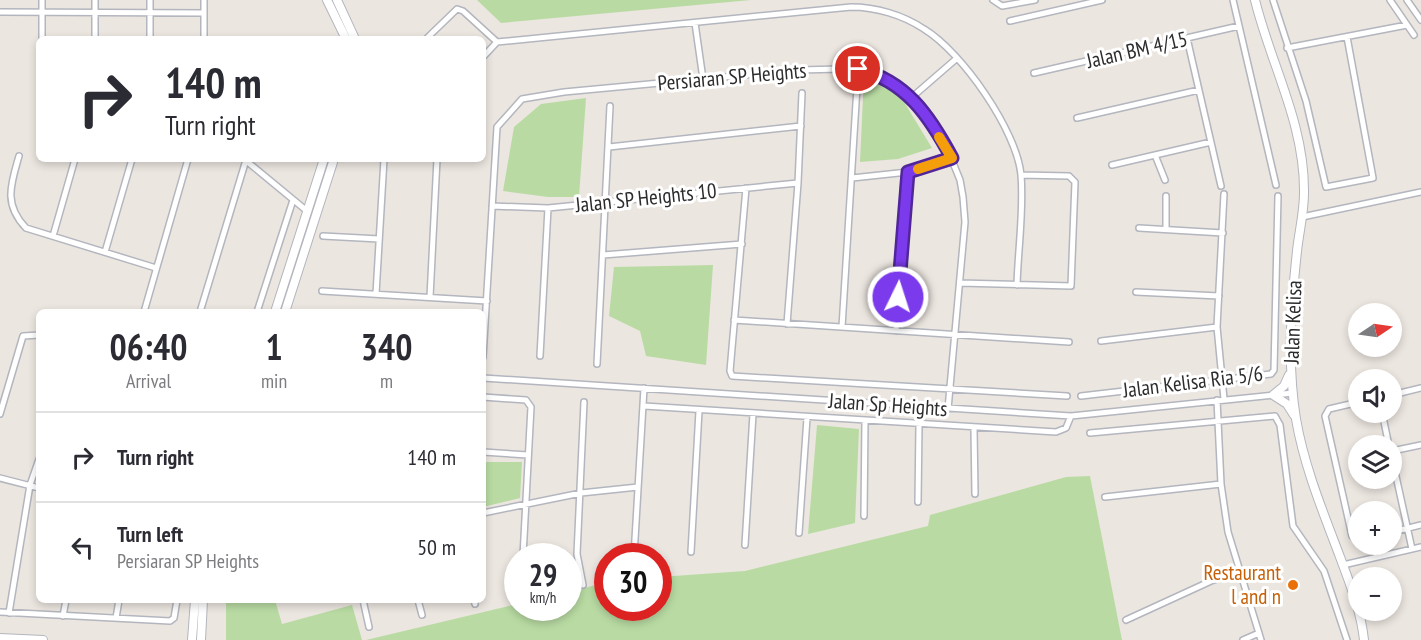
<!DOCTYPE html>
<meta charset="utf-8">
<style>
:root{--surface:#fff;--page:#f7f7f7;--text:#2b2b33;--muted:#7c7c81;--line:#e1e1e2}
body{margin:0;font-family:"PT Sans Narrow",sans-serif;background:var(--page);color:var(--text);height:100vh;display:flex;flex-direction:column;font-size:22px;white-space:nowrap}
*{box-sizing:border-box;margin:0}
p{font-size:20px;color:var(--muted)}
.icon{flex:none;width:33px;height:33px;fill:none;stroke:currentColor;stroke-width:2;stroke-linecap:round;stroke-linejoin:round}
.map{position:relative;flex:1;overflow:hidden}
.side{position:absolute;left:36px;top:309px;width:450px;height:294px;display:flex;flex-direction:column;background:var(--surface);border-radius:9px;box-shadow:0 3px 9px #0003}
.side>*{flex:none}
.hud{position:absolute;left:36px;top:36px;width:450px;height:126px;border-radius:9px;box-shadow:0 3px 9px #0003;background:#fff;color:var(--text);overflow:hidden}
.needle{width:39px;rotate:77deg}
.controls{position:absolute;left:1348px;top:303px;display:grid;gap:12px}
.controls a{display:grid;place-items:center;width:54px;height:54px;border-radius:50%;background:var(--surface);box-shadow:0 3px 9px #0003;font-size:30px}
.speed{position:absolute;left:504px;top:543px;display:flex;gap:12px;font-size:30px;font-weight:700;text-align:center}
.speed>*{display:grid;place-content:center;width:78px;height:78px;border-radius:50%;background:var(--surface);box-shadow:0 3px 9px #0003;line-height:1}
.speed small{font-size:15px;font-weight:400}
.speed .limit{border:9px solid #d22;background:#fff;color:#111}
.pin{position:absolute;display:grid;place-items:center;width:51px;height:51px;color:#fff;margin:-26px;border:3px solid #fff;border-radius:50%;box-shadow:0 2px 6px #0007}
.me{position:absolute;width:66px;margin:-33px;rotate:4deg;stroke-linejoin:round;filter:drop-shadow(0 0 4px #0008)}
.turn{display:flex;align-items:center;gap:21px;height:126px;padding:0 30px;font-size:27px}
.turn .icon{width:78px;height:78px;stroke-width:2.5}
.turn b{display:block;font-size:42px;line-height:51px}
.eta{display:flex;justify-content:space-evenly;align-items:center;height:102px;text-align:center}
.eta b{font-size:36px;font-weight:600;line-height:42px}
ul{padding:0;list-style:none}
li{display:flex;align-items:center;gap:18px;height:90px;padding:0 30px;border-top:2px solid var(--line)}
li div{flex:1}
li b{display:block;font-size:22px}
li em{font-style:normal}
.map>svg:first-child{display:block}
.green{fill:#b9dba3}
.lines{fill:none;stroke-linecap:round;stroke-linejoin:round}
.street-casing{stroke:#b3b6be;stroke-width:8}
.secondary-casing{stroke:#b3b6be;stroke-width:10}
.street{stroke:#fff;stroke-width:5}
.secondary{stroke:#fff;stroke-width:8}
.route-casing{stroke:#51269a;stroke-width:15}
.route{stroke:#7c3aed;stroke-width:10}
.slow{stroke:#f59e0b;stroke-width:10}
.food-dot{fill:#e8710a;stroke:#fff;stroke-width:2}
.labels{text-anchor:middle;stroke-width:6;stroke-linejoin:round;paint-order:stroke}
.street-label{font-size:21px;fill:#2c2c2c;stroke:#fff}
.food-label{font-size:21px;fill:#c56008;stroke:#fff;text-anchor:end}
</style>
<div class="map">
<svg width="1421" height="640" viewBox="0 0 1421 640">
<rect width="100%" height="100%" fill="#ece6e0"/>
<path class="green" d="M477,0H751L501,23Z
M864,75L898,92L932,148L898,159L860,162Z
M586,98L579,197H548L503,191L514,127L541,104Z
M713,265L706,365L646,356L640,331L609,316L614,267Z
M817,425L859,429L855,523L808,534Z
M483,462H522L520,498L483,507Z
M1090,476L1122,640H366L517,604L518,608H568L569,592L607,582L608,608H658L659,577L745,571L928,526L930,515L1066,477Z
M226,600H275L282,624L352,605L362,640H226Z"/>
<g class="lines">
<defs>
<path id="street" d="M993,0L1002,6L1035,0
M1233,0L1276,185
M1273,0L1306,101L1326,187L1373,178L1347,37
M1390,0L1414,35
M1407,0L1421,20
M0,12L204,13
M1010,21L1102,0
M695,23L703,79
M1187,38L1221,186
M42,39V0
M95,39V0
M150,39V0
M204,39V0
M426,39L457,9L463,11L497,42
M1287,48L1407,25
M483,57L497,42L851,7C876,7 903,15 924,29C962,52 1017,131 1021,175C1024,210 1018,249 1017,285
M1034,73L1239,26
M911,98L956,59
M1077,118L1199,90
M609,147L801,126
M1155,155L1165,180
M19,156C11,184 3,204 26,228L156,268
M244,159L307,211
M1112,165L1211,142
M852,178L908,172L952,158
M746,188L730,371L732,376L1067,396
M1224,194L1217,327L1224,399
M492,206L548,208L798,183
M1302,217L1421,192
M1139,228L1223,233
M1166,229V196
M53,236L75,159
M323,236L379,239
M105,252L132,159
M603,255L742,244
M960,283L1071,286L1075,182L1069,176L1021,175
M322,291L487,301
M1136,292L1219,296
M376,294L384,159
M430,297L437,159
M144,312L188,159
M200,312L246,160
M257,312L293,200
M734,320L1069,342
M787,324L798,183L802,93
M842,327L857,87
M896,331L908,172
M1101,341L1217,327
M540,356L548,208
M483,357L497,127L522,99L564,92L799,70L841,69L873,73L897,85L911,98L947,148L960,180L963,197L965,222L948,409
M597,364L610,106
M483,378L1071,416L1293,393
M1392,395L1421,388
M1081,396L1271,374L1274,370L1278,196
M483,397L526,400L531,407L523,556
M1217,400L1221,484L1228,532L1261,640
M1359,402L1329,409L1325,416L1352,536L1359,539
M644,406L1056,432L1066,428L1071,416
M1382,412L1389,446
M0,414L23,336L39,335
M974,429L975,494
M1090,433L1275,416L1280,425L1293,526L1324,571L1347,640
M1392,451L1421,445
M483,452L528,455
M1392,458L1412,549
M0,478L39,488
M1105,497L1221,484
M918,502L919,425
M483,513L581,493L638,487
M864,516L865,421
M1392,532L1421,525
M799,533L807,418
M745,545L753,414
M691,552L699,411
M634,556L644,388
M1343,565L1421,547
M583,585L577,554L584,402
M363,600L369,627
M418,600L422,615
M474,600L475,604
M0,612L170,621L174,618L177,600
M9,613L30,485L39,459
M63,616L66,600
M116,618L119,600
M1126,620L1211,581L1238,572
M1243,640L1259,633"/>
<path id="secondary" d="M327,0L346,39
M337,0L355,39
M1255,0C1271,65 1305,124 1304,193C1304,213 1299,232 1297,251C1291,307 1287,363 1296,419C1304,466 1323,512 1340,557C1350,584 1361,611 1364,640
M275,312L324,159
M285,312L334,159
M1289,375L1284,386L1273,395L1287,404L1294,415
M0,638L43,640
M192,640L195,600
M201,640L203,600"/>
</defs>
<use href="#street" class="street-casing"/>
<use href="#secondary" class="secondary-casing"/>
<use href="#street" class="street"/>
<use href="#secondary" class="secondary"/>
</g>
<g class="lines">
<defs>
<path id="route" d="M858,69C906,81 929,115 952,158L908,172L898,297"/>
</defs>
<use href="#route" class="route-casing"/>
<use href="#route" class="route"/>
<path class="slow" d="M918,169L952,158L939,137"/>
</g>
<circle class="food-dot" cx="1293" cy="585" r="6"/>
<g class="labels">
<g class="street-label">
<text transform="translate(1137 50) rotate(-13)" y="7">Jalan BM 4/15</text>
<text transform="translate(732 77) rotate(-5)" y="7">Persiaran SP Heights</text>
<text transform="translate(646 198) rotate(-6)" y="7">Jalan SP Heights 10</text>
<text transform="translate(1293 322) rotate(-88)" y="7">Jalan Kelisa</text>
<text transform="translate(1193 382) rotate(-7)" y="7">Jalan Kelisa Ria 5/6</text>
<text transform="translate(888 405) rotate(4)" y="7">Jalan Sp Heights</text>
</g>
<g class="food-label">
<text x="1281" y="580">Restaurant<tspan x="1281" dy="24">l and n</tspan></text>
</g>
</g>
</svg>
<div class="controls">
<a><svg class="needle" viewBox="-14 -14 28 28"><path d="M0-13l5 13h-10z" fill="#e53935"/><path d="M0 13l5-13h-10z" fill="#7c7c81"/></svg></a>
<a><svg class="icon" aria-label="sound" viewBox="0 0 24 24"><path d="M4 9h4l5-4v14l-5-4H4zM17 9q2 3 0 6"/></svg></a>
<a><svg class="icon" aria-label="layers" viewBox="0 0 24 24"><path d="M12 4l9 5-9 5-9-5zM3 14l9 5 9-5"/></svg></a>
<a>+</a>
<a>−</a>
</div>
<div class="speed"><div>29<small>km/h</small></div><div class="limit">30</div></div>
<div class="pin" style="left:858px;top:69px;background:#d93025"><svg class="icon" aria-label="arrive" viewBox="0 0 24 24"><path d="M6 21V4h12l-3 4 3 4H6"/></svg></div>
<svg class="me" style="left:898px;top:297px" viewBox="-20 -20 40 40"><circle r="17" fill="#7c3aed" stroke="#fff" stroke-width="3"/><path d="M0-11L8 9 0 5-8 9z" fill="#fff"/></svg>
<div class="hud">
<div class="turn"><svg class="icon" aria-label="right" viewBox="0 0 24 24"><path d="M7 20v-9h11M14 6l5 5-5 5"/></svg><div><b>140 m</b>Turn right</div></div>
</div>
<section class="side">
<div class="eta">
<div><b>06:40</b><p>Arrival</p></div>
<div><b>1</b><p>min</p></div>
<div><b>340</b><p>m</p></div>
</div>
<ul>
<li><svg class="icon" aria-label="right" viewBox="0 0 24 24"><path d="M7 20v-9h11M14 6l5 5-5 5"/></svg><div><b>Turn right</b></div><em>140 m</em></li>
<li><svg class="icon" aria-label="left" viewBox="0 0 24 24"><path d="M17 20v-9H6M10 6l-5 5 5 5"/></svg><div><b>Turn left</b><p>Persiaran SP Heights</p></div><em>50 m</em></li>
</ul>
</section>
</div>
